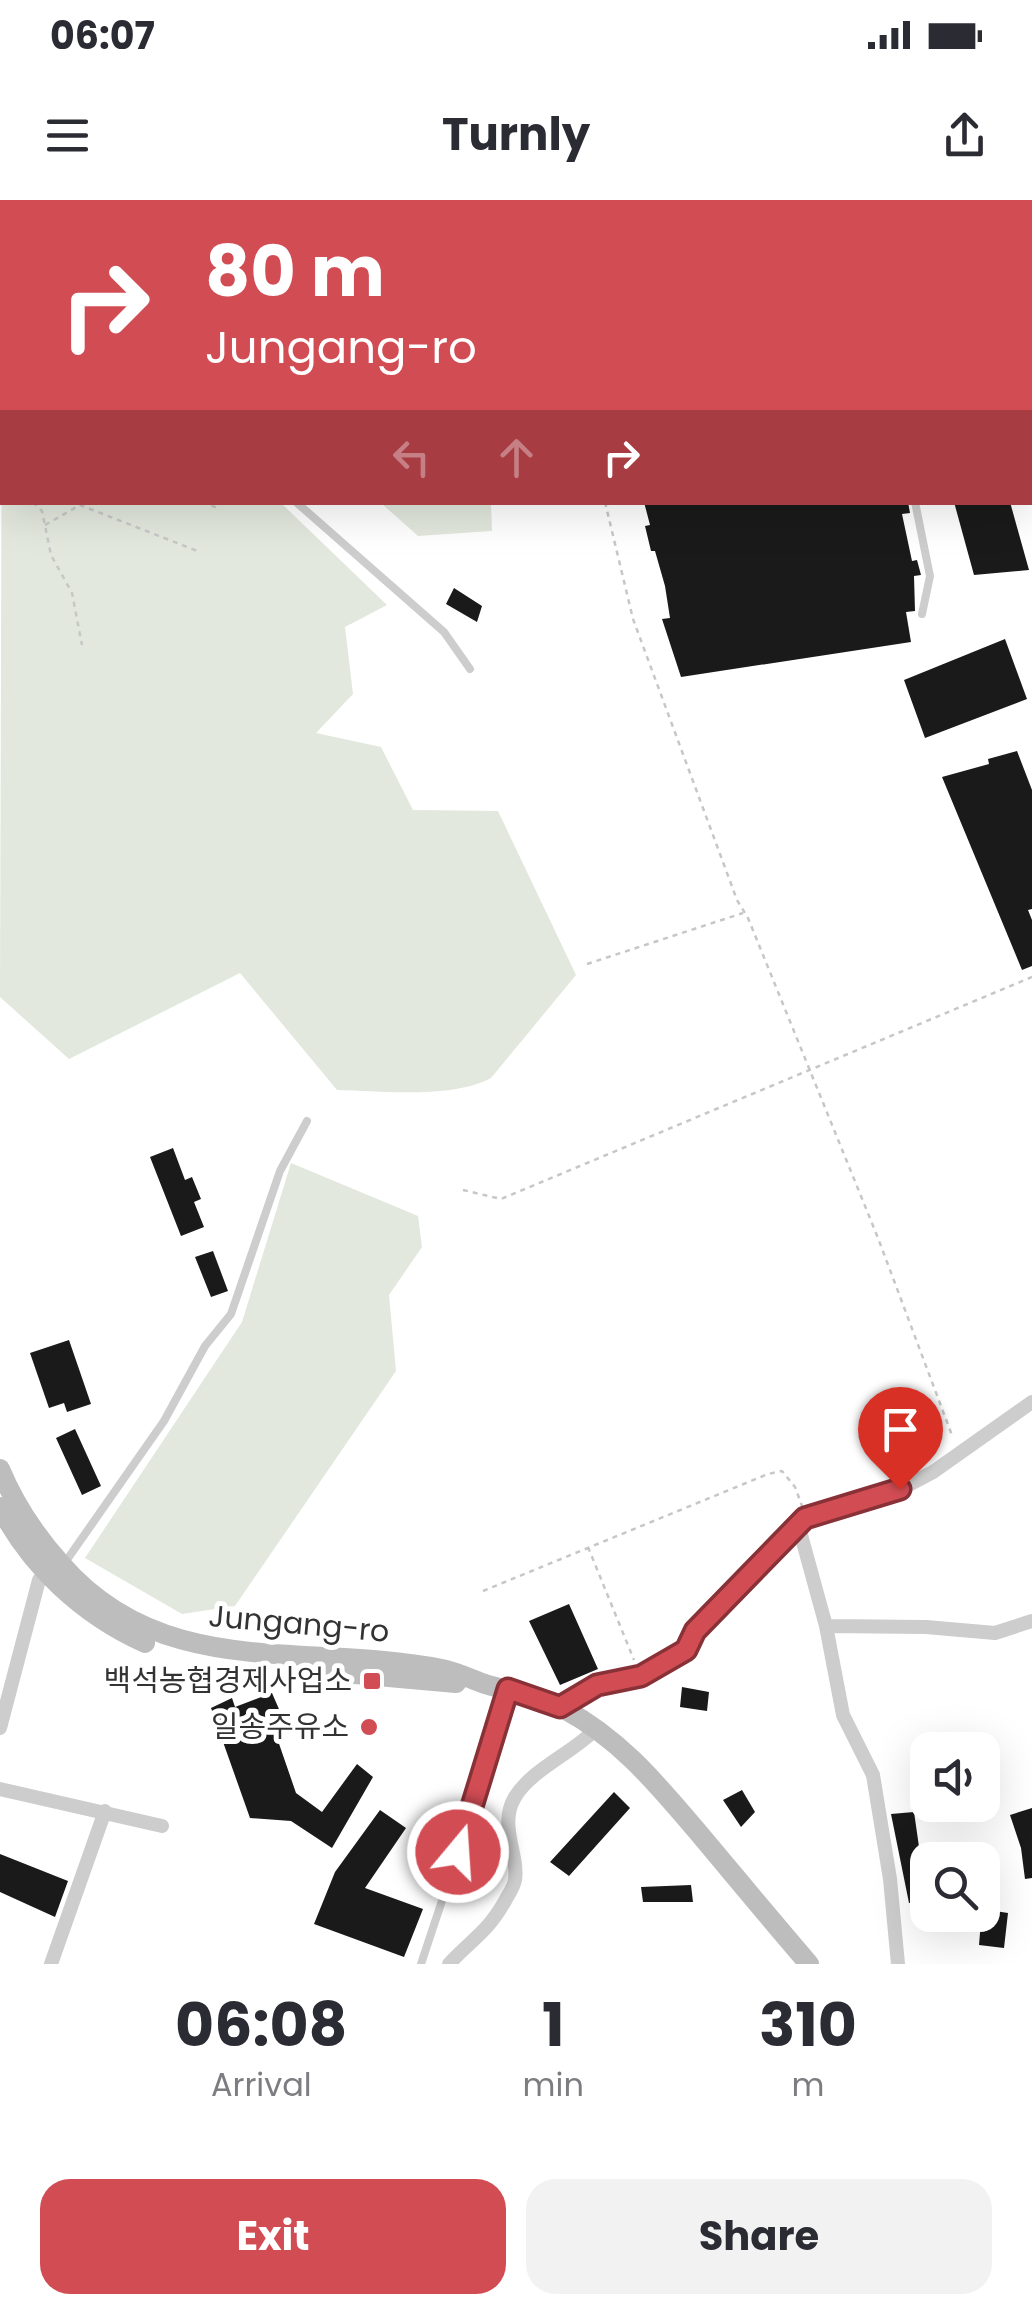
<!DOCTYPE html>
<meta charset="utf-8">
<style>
:root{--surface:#fff;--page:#f2f2f3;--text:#2b2b33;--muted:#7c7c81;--accent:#d24c54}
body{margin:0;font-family:Poppins,"Noto Sans KR",sans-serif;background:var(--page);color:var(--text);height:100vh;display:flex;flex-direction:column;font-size:38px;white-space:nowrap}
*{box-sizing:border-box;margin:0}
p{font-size:32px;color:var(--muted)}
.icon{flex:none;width:55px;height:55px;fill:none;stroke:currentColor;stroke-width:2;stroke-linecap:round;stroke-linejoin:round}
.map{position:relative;height:1764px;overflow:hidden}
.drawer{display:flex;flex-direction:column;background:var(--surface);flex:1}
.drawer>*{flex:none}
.top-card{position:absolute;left:0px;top:0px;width:1032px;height:305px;box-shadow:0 10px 40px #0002;background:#d24c54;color:#fff;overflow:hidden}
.controls{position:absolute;left:910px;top:1532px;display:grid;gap:20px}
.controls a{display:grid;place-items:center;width:90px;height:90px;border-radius:20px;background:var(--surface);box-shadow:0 10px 40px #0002;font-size:50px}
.pin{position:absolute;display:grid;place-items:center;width:85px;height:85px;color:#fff;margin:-102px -42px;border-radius:50% 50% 50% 0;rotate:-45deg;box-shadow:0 0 10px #0007}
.pin .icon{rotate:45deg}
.me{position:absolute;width:110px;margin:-55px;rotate:18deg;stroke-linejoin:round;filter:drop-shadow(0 0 8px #0008)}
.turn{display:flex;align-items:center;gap:35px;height:210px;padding:0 40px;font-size:45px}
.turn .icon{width:130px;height:130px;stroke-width:2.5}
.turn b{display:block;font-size:70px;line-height:85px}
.lanes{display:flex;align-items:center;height:95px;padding:0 40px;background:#0003;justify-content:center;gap:50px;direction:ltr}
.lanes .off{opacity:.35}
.eta{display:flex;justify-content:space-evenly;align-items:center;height:170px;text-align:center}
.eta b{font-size:60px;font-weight:700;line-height:70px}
.primary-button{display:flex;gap:20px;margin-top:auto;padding:20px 40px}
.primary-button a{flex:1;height:115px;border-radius:30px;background:var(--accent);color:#fff;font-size:40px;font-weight:700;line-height:115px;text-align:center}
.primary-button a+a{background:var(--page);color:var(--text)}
.status{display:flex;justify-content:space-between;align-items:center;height:70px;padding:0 50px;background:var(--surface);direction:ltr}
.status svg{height:28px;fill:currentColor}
header{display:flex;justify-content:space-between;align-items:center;height:130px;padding:0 40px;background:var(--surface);font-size:45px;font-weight:700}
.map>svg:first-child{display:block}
.green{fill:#e2e8dd}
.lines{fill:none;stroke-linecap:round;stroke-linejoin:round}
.stream{stroke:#cfdee8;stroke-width:4}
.building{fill:#1a1a1a}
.path{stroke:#c7c7c7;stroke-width:2.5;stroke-dasharray:5 5;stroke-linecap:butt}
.lane{stroke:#cdcdcd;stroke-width:8}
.street{stroke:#cdcdcd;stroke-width:14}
.secondary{stroke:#bdbdbd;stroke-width:20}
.route-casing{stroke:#883137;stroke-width:25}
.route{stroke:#d24c54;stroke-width:18}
.poi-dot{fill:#d24c54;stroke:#fff;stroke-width:4}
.labels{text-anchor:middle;stroke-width:10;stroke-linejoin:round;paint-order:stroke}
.street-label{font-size:30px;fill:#333;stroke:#fff}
.poi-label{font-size:30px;fill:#333;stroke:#fff;text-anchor:end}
</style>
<div class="status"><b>06:07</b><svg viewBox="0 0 49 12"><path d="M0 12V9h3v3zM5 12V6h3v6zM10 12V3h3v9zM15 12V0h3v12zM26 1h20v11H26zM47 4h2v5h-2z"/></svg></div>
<header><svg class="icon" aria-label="menu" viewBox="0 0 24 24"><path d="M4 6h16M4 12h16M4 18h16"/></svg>Turnly<svg class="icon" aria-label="share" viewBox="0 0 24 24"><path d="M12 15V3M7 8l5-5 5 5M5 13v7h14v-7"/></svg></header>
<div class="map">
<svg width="1032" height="1764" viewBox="0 0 1032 1764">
<rect width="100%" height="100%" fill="#fff"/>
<path class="green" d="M2,121V302L281,303L387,405L345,427L353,494L316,533L381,547L413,610L498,611L576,775L491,878C453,899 381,891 337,890L240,773L69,859L0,797Z
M381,303H491L492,331L418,336Z
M291,963L418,1016L422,1047L389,1095L396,1171L235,1406L182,1414L85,1358L242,1122Z"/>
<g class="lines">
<path class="stream" d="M982,2L983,0
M1030,198L1032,206"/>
</g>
<path class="building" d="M644,302H908L910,313L902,314L912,361L917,360L921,375L914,376L915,411L906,412L911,442L681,477L662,419L670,418L665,386L655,351H651L645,326L650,325Z
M954,302H1010L1029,370L974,375Z
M454,388L482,406L477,422L446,404Z
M1005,439L1027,499L925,538L904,480Z
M1017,551L1032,590V709L1028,710L1032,720V766L1022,770L942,577L989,564L988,559Z
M173,948L185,980L192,977L201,999L194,1002L204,1027L181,1036L150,957Z
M213,1051L228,1091L211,1097L195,1057Z
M69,1140L91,1204L67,1212L64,1203L49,1208L30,1153Z
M75,1229L101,1286L82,1295L56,1238Z
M569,1404L598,1469L560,1485L529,1421Z
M682,1487L709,1492L707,1511L680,1507Z
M272,1493L288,1530L276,1535L296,1593L322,1612L357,1564L373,1577L332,1648L291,1621L250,1618L211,1508L232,1498L235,1507Z
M742,1590L755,1612L741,1627L723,1600Z
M614,1592L630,1608L569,1676L550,1662Z
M1032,1608V1678L1025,1679L1021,1648L1010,1615Z
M380,1610L406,1628L365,1688L423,1709L404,1757L314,1724L335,1672Z
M914,1612L927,1702L909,1703L891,1614Z
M0,1654L68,1681L55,1717L0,1692Z
M691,1685L693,1702H643L641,1687Z
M982,1709L1008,1713L1004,1748L979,1745Z"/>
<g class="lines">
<path class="path" d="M0,190H2
M0,240L2,238
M0,284L2,283
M33,302L42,311L51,355L72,393L82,445
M202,302L220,309
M605,302L633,419L737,700L748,718L878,1038L953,1238
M45,325L80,305L200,352
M587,764L743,713
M463,990L501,999L1032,777
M588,1347L634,1460
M483,1391L768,1274L782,1271L795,1287L802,1306"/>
<path class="lane" d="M296,302L444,432L470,469
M915,302L930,376L922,414
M64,1364L164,1221L205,1146L231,1114L280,971L307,921
M421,1764L483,1577L506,1494"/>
<path class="street" d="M406,0L407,2
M741,0L743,2
M615,2V0
M701,2L702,0
M0,98L2,96
M1030,232H1032
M798,1324L826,1426L843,1515L873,1575L890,1679L898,1764
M826,1426L926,1427L995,1433L1032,1421
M560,1507L597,1485L641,1475L686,1450L695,1431L805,1318L901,1289L933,1272L1032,1202
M0,1528L39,1380L50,1377
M0,1589L162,1626
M51,1764L105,1611
M449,1764C472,1739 487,1733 505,1701C508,1695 514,1687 515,1680C519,1654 498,1625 515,1597C532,1569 573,1553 597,1528"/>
<path class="secondary" d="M0,1269C15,1305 35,1335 61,1364C163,1482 307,1442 442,1469C457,1472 471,1479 485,1484C511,1492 540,1496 564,1509C620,1539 656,1583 697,1631C734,1675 771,1720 809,1764
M0,1307C31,1367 83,1415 145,1443
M321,1471L456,1483"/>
</g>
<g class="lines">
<defs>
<path id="route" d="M458,1652L508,1489L560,1507L597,1485L641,1476L686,1450L695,1431L805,1318L900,1289"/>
</defs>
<use href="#route" class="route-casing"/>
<use href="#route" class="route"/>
</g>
<g class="poi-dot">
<rect x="362" y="1471" width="20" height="20" rx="5"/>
<circle cx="369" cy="1527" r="10"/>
</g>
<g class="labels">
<g class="street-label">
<text transform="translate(299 1424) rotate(5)" y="10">Jungang-ro</text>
</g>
<g class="poi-label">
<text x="352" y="1491">백석농협경제사업소</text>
<text x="349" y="1537">일송주유소</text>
</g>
</g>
</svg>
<div class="controls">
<a><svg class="icon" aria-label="sound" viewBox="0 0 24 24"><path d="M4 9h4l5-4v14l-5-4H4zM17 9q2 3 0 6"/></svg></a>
<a><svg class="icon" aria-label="search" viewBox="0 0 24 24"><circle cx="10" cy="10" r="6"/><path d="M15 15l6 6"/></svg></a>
</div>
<div class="pin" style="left:900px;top:1289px;background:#d93025"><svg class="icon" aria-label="arrive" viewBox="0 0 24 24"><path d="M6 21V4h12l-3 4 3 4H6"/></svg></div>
<svg class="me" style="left:458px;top:1652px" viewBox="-20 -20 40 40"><circle r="17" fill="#d24c54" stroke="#fff" stroke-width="3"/><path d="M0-11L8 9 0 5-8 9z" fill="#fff"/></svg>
<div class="top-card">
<div class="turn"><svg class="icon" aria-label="right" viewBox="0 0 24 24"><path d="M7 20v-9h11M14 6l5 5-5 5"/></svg><div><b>80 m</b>Jungang-ro</div></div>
<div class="lanes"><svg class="icon off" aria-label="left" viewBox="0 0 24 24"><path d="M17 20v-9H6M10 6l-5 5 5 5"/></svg><svg class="icon off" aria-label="ahead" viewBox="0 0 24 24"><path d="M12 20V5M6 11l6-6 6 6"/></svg><svg class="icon" aria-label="right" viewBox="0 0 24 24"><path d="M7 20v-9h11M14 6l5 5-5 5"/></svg></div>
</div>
</div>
<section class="drawer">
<div class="eta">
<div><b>06:08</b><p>Arrival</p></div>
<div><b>1</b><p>min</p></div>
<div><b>310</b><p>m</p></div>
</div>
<div class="primary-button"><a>Exit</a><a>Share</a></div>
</section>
